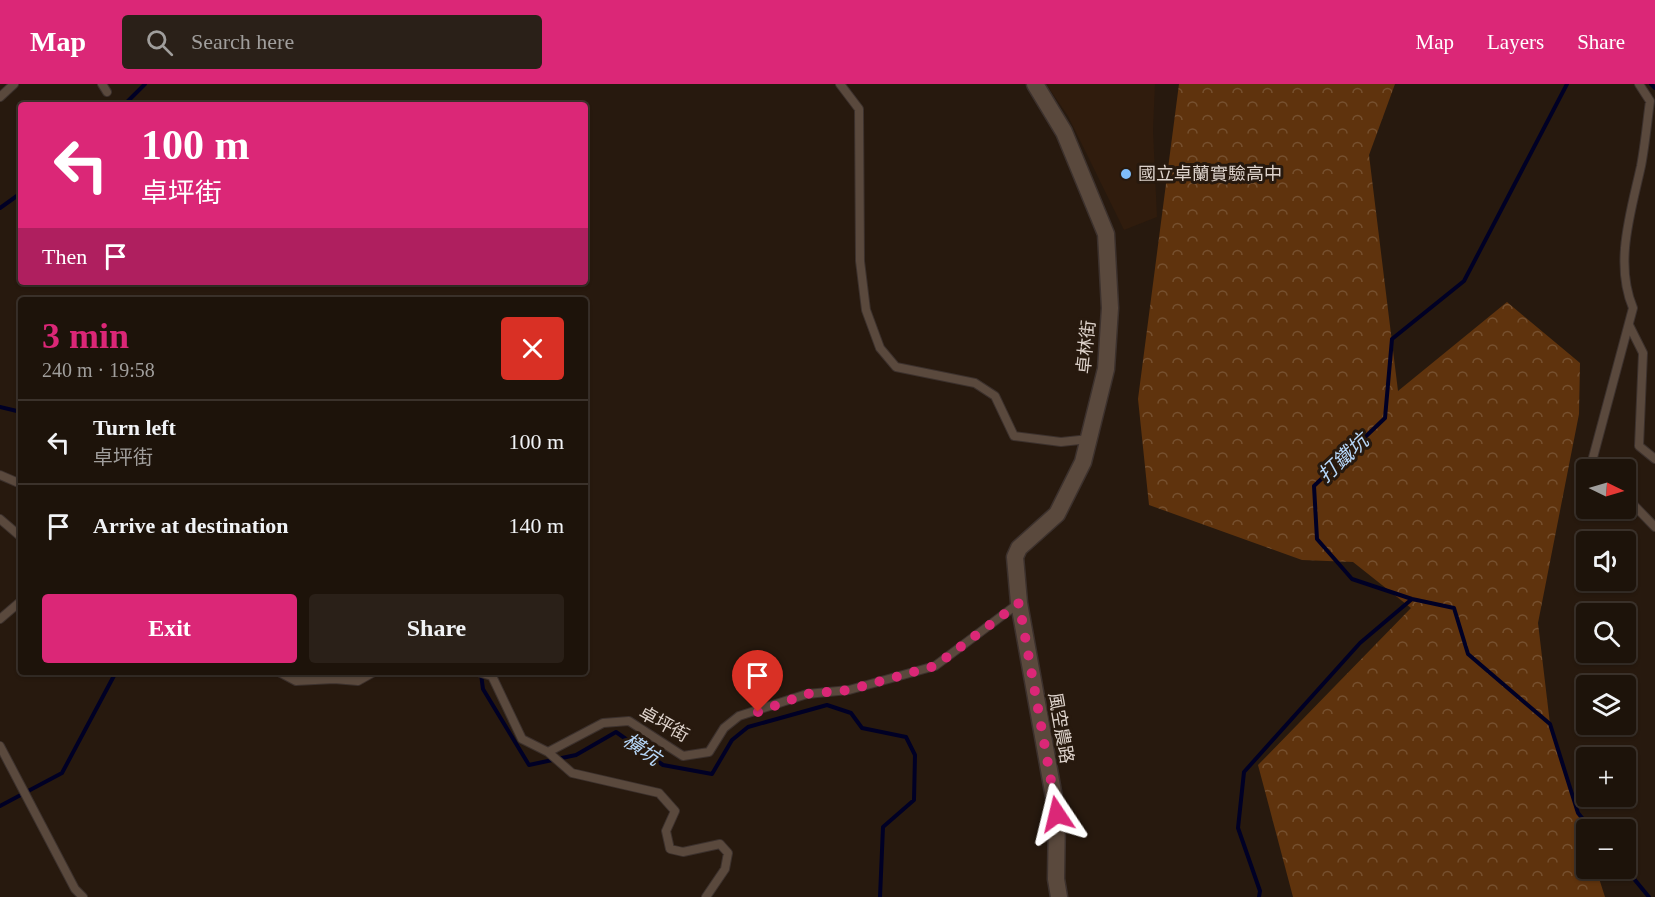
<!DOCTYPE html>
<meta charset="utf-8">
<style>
:root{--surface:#1d130a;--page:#2a2018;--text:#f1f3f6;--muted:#a09e9c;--line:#3b322b;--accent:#db2777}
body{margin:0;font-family:"Times New Roman","Noto Sans TC",serif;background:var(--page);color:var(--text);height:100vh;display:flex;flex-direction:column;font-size:22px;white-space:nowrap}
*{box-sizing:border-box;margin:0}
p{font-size:20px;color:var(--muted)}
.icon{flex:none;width:33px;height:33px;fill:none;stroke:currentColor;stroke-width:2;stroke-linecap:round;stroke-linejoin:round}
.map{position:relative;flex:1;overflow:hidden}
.details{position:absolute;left:18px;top:213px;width:570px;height:378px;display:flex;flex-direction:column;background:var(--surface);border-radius:6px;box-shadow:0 2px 4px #0004,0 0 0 2px var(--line)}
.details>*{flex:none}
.top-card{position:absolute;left:18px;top:18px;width:570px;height:183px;border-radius:6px;box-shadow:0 2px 4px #0004,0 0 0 2px var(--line);background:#db2777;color:#fff;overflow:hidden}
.needle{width:39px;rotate:95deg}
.tools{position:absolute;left:1576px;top:375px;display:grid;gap:12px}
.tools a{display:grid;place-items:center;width:60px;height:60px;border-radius:6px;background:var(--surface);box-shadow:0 2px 4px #0004,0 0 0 2px var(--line);font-size:30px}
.pin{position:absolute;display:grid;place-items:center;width:51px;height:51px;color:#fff;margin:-62px -26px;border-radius:50% 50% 50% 0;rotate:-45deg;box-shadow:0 0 6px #0007}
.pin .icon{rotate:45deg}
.me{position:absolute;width:66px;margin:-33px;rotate:350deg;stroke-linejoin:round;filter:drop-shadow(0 0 4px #0008)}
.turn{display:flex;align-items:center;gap:21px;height:126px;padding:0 24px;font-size:27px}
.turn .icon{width:78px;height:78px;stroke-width:2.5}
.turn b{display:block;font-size:42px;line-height:51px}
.then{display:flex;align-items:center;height:57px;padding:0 24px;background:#0003;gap:12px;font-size:22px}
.round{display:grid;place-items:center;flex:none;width:63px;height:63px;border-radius:6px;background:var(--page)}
.head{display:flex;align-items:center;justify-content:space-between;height:102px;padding:0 24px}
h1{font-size:36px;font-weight:700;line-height:45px;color:var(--accent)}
.cta{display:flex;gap:12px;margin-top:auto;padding:12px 24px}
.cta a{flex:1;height:69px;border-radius:6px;background:var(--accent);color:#fff;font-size:24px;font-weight:700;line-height:69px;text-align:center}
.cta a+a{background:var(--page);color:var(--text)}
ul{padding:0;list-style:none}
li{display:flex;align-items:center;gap:18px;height:84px;padding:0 24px;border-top:2px solid var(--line)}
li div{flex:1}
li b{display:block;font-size:22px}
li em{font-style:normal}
header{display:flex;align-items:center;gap:36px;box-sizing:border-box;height:84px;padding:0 30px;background:var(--accent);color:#fff}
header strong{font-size:28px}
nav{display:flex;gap:33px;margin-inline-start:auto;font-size:21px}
.search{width:420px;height:54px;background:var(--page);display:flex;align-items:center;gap:15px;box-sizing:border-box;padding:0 21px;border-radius:6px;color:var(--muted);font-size:22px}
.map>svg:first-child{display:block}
.built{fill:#301c0d}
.forest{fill:url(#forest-crowns)}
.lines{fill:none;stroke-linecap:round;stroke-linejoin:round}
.stream{stroke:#000025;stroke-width:4}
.service-casing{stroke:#3c312d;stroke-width:10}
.minor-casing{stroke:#3c312d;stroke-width:19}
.service{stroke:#5a493d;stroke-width:8}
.minor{stroke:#5a493d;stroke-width:16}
.route{stroke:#db2777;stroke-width:10;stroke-dasharray:0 18}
.poi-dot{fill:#7fbdfa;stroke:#27190e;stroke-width:2}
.labels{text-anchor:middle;stroke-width:6;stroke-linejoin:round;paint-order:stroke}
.poi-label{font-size:18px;fill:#ddd2cb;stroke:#27190e;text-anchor:start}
.street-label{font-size:18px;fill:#ddd2cb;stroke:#27190e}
.water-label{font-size:20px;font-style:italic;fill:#b6d7f9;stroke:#27190e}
</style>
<header>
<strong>Map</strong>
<div class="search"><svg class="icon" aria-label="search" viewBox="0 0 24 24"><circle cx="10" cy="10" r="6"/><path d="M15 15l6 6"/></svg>Search here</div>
<nav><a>Map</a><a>Layers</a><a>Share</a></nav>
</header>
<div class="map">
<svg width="1655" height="813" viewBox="0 0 1655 813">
<defs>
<pattern id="forest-crowns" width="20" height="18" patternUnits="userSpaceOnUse" patternTransform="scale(1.5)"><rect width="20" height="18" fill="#5f330d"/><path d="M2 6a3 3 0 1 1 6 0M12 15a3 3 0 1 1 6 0" fill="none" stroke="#76502f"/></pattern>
</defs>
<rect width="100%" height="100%" fill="#27190e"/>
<path class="built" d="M1046,0H1155L1153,46L1157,133L1124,146L1068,32Z"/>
<path class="forest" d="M1179,0H1395L1369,71L1398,307L1507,218L1580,279L1579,330L1538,539L1550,640L1587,757V784L1596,785L1605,813H1293L1258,681L1411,524L1353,478L1302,476L1149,421L1138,315Z"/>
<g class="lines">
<path class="stream" d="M1567,0L1464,197L1392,255L1385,334L1314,402L1317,455L1352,495L1412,515L1454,524L1468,570L1550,640L1578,729L1592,746
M1651,0L1655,4
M124,21L145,0
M0,124L21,109
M0,323L21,328
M481,590L483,605L529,681L576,671L616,648L663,681L712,690L732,656L748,643L827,621L851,629L862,644L906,653L915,671L914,716L883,743L880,813
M0,722L62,689L116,588
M1625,784L1649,813
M1259,813L1260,807L1238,744L1244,688L1360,559L1412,515"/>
<defs>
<path id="service" d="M102,0L107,8
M840,0L859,25L860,177L866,226L880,264L896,283L975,299L995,312L1014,352L1061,358L1089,355
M0,13L14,0
M1629,241L1643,269L1639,362L1655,375
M1596,386L1591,381L1633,224C1614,179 1631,128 1641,82C1645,61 1647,39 1650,17L1639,0
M0,391L21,400
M1626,413L1655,443
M0,435L21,453
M0,535L21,517
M279,588L296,597L334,595L358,597L374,588
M478,588L492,592L522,655L548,668L603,639L629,637L683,672L709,668L724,644L739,632L807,610L849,606L935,582L1019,519
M0,662L75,805L83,813
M548,668L572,689L659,709L675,727L666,747L670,765L683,768L720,760L728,769L725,785L706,813"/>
<path id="minor" d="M1035,0L1064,48L1106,150L1110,224L1106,285L1083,378L1057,430L1019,464L1015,473L1019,519L1057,730L1056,795L1059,813"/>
</defs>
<use href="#service" class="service-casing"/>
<use href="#minor" class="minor-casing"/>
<use href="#service" class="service"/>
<use href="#minor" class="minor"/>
</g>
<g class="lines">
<path class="route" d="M758,628L807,610L849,606L935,582L1019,519L1057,730"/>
</g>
<circle class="poi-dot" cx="1126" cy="90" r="6"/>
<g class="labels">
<g class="poi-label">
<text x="1138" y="96">國立卓蘭實驗高中</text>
</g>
<g class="street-label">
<text transform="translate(1086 263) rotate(-84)" y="6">卓林街</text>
<text transform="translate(664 640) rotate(29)" y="6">卓坪街</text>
<text transform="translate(1061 644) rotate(80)" y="6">風空農路</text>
</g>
<g class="water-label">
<text transform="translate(1343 374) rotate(-43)" y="7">打鐵坑</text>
<text transform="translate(642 665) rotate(34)" y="7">橫坑</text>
</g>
</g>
</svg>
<div class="tools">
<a><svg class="needle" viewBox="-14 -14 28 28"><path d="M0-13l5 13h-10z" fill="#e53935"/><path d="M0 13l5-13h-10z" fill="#a09e9c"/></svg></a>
<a><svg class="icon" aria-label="sound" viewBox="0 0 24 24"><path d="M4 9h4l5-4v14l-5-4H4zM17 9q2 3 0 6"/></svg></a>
<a><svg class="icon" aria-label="search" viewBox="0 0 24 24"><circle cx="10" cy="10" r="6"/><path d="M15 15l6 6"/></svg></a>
<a><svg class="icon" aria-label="layers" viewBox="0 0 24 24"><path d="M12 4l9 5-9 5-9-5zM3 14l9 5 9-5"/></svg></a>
<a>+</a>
<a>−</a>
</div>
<div class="pin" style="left:758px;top:628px;background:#d93025"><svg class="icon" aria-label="arrive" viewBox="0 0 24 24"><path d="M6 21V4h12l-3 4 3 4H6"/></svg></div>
<svg class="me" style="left:1057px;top:730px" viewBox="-20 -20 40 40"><path d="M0-17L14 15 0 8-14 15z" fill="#db2777" stroke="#fff" stroke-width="4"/></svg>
<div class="top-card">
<div class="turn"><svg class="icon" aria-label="left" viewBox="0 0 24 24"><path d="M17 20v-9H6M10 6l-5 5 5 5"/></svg><div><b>100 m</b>卓坪街</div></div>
<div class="then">Then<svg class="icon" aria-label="arrive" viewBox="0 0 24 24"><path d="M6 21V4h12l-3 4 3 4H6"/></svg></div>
</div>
<section class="details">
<div class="head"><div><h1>3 min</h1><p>240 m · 19:58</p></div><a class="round" style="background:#d93025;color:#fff"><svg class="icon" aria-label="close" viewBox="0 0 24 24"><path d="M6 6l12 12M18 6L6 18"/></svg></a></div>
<ul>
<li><svg class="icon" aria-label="left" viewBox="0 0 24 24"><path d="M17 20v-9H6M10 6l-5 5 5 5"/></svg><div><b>Turn left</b><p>卓坪街</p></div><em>100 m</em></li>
<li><svg class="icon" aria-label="arrive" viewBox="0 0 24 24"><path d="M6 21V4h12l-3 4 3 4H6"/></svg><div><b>Arrive at destination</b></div><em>140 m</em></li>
</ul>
<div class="cta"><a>Exit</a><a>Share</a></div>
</section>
</div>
